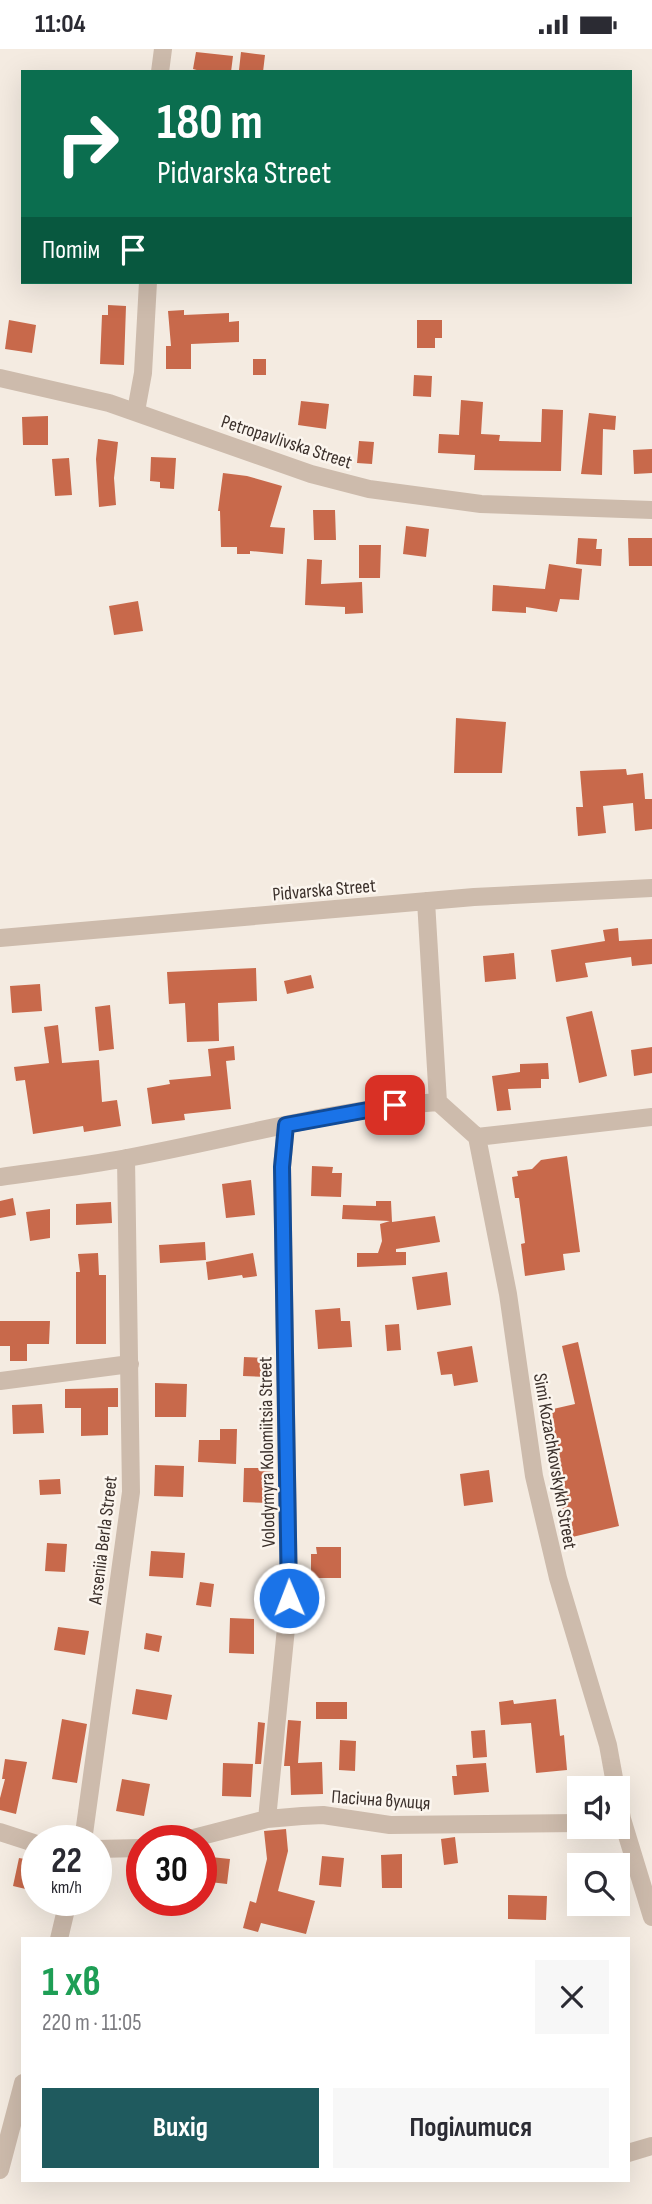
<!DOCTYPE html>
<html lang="uk">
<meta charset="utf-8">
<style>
:root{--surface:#fff;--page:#f7f7f7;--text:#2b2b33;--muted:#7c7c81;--accent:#1f5a5e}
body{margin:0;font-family:"Sofia Sans Condensed",sans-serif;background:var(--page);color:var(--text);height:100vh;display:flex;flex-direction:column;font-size:26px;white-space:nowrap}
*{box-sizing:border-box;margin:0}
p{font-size:23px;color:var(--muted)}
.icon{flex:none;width:38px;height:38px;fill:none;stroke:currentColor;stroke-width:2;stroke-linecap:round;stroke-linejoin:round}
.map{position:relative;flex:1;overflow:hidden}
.panel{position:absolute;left:21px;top:1888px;width:609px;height:245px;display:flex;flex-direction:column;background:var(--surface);border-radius:0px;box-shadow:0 7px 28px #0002}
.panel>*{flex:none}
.banner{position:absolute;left:21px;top:21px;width:611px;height:214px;border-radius:0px;box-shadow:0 7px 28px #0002;background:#0b6e4f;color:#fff;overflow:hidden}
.fabs{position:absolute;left:567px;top:1727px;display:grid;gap:14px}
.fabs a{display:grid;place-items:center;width:63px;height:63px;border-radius:0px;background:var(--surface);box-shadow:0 7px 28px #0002;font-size:35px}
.speed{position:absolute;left:21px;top:1776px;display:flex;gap:14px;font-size:35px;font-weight:700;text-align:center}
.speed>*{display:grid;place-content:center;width:91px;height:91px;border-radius:50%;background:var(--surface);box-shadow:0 7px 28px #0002;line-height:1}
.speed small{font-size:18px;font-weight:400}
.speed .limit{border:10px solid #d22;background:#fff;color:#111}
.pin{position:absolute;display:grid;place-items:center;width:60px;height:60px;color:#fff;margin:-30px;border-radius:14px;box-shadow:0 4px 10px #0006}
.me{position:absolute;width:77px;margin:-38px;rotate:359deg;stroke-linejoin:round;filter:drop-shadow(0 0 5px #0008)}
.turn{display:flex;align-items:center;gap:24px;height:147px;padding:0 21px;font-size:32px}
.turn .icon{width:91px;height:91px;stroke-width:2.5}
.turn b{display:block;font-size:49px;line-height:60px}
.then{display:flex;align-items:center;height:66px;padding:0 21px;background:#0003;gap:14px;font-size:26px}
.round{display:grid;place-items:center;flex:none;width:74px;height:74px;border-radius:0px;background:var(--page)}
.overview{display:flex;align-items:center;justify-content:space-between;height:119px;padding:0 21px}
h1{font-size:42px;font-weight:700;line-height:52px;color:#1e9e55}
.cta{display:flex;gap:14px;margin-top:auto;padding:14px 21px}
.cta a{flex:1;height:80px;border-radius:0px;background:var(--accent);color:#fff;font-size:28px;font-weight:700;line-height:80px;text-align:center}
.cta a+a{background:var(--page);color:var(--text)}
.status{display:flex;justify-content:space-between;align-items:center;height:49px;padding:0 35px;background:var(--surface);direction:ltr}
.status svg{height:19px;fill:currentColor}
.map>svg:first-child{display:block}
.building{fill:#c8694b}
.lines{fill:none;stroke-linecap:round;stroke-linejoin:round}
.minor{stroke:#cdbbac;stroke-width:18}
.route-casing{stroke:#114b97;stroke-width:18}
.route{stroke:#1a73e8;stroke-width:12}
.labels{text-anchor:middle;stroke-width:5;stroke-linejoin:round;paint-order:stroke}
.street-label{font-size:19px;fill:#3b302b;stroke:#fbf5ee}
</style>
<div class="status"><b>11:04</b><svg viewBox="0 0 49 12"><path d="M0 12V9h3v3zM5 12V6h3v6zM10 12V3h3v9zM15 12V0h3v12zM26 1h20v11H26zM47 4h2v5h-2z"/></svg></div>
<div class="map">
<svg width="652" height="2155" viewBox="0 0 652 2155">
<rect width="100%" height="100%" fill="#f4ebe1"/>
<path class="building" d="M196,3L233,7L231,23H204L193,20Z
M241,3L265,6L263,23L239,21Z
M108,256L126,257L124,316L100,315L102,266H108Z
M184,261V266L229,264V273L239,272V293L191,295V320H166V297H171L168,262Z
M9,271L36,276L32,304L5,300Z
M417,271H442V289H435V299H417Z
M253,310H266V326H253Z
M414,326L432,327L431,348L413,347Z
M461,351L483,353L481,385L500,386L499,392L541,393L542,360L563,361L561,422L474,421L475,406L438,404L439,385L459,386Z
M301,352L329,355L326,380L298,376Z
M589,364L616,367L615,381L603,380L602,426L581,425Z
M48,367V396H23L22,368Z
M98,390L118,393L114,429L116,456L99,458L96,410Z
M359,392L374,393L372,415L357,414Z
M652,400V424L634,425L633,401Z
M151,408L176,409L174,440L160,439V433L150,432Z
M69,409L72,446L55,447L52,410Z
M223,424L247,427L282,437L270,478L285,479L283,505L250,502V505H237V498H221L220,462H218Z
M313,461H335L336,491H314Z
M406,477L429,480L426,508L403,505Z
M578,489L597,490L596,500H602L601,517L576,515Z
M628,489H652V517H629Z
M359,496H381L380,529H359Z
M307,510L322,511L321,535L362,533L363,564L345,565V558L305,556Z
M549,515L582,520L579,551L560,550L557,563L526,558V564L492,562L493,536L545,540Z
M138,552L143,582L114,586L109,557Z
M456,669L506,673L502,724H454Z
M626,720L627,726L643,724L645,750H652V780L635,782L633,754L603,757L606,784L578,787L576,758H583L580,722Z
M618,879L619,892L652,890V915L632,917L631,908L585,914L588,928L556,933L551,901L605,892L603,881Z
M514,904L516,930L485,933L483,907Z
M256,919L257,952L218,954L219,992L187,993L185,954L169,955L167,923Z
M311,926L314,939L287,945L284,932Z
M40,935L42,962L12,964L10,937Z
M110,956L114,1000L99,1002L95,958Z
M592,962L607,1027L579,1034L566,968Z
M58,976L62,1014L99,1011L102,1053L117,1051L121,1077L84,1083L83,1077L33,1085L25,1031L16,1032L14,1018L49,1014L44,978Z
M234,997L235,1011L226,1012L231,1060L184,1065L185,1071L152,1075L147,1039L170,1035L169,1031L211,1027L208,1000Z
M652,998V1024L634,1027L631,1001Z
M548,1014L549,1030H541V1039L508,1040L511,1061L497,1062L492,1027L520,1023V1015Z
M567,1107L580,1203L563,1205L565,1221L525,1227L521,1195L525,1194L519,1149H515L512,1128L518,1127L517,1122L532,1120L541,1111Z
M312,1117L333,1118L332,1124H342L341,1148L311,1147Z
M251,1131L255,1166L226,1169L222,1135Z
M13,1149L16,1166L0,1169V1152Z
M376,1152H391L392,1173L435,1167L440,1193L396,1200V1203H406V1216L357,1218V1204H378L382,1192L380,1175L390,1172L342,1170L343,1156L376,1157Z
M111,1153L112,1174L76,1176V1155Z
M50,1160V1189L30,1192L26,1163Z
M205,1193L206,1211L160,1214L159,1196Z
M98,1204L99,1226H106V1295H76V1223H80L78,1205Z
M253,1204L257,1227L243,1229L242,1226L208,1231L206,1213Z
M447,1223L451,1256L417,1261L412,1228Z
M340,1259L341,1272H350L352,1298L318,1300L315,1261Z
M0,1272H50L49,1295H27V1312H10V1297H0Z
M399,1275L401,1301L387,1302L385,1276Z
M578,1293L619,1477L568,1489L540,1363L575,1355L562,1297Z
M472,1297L478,1333L454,1337L452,1325L441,1326L437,1303Z
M244,1308L270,1309L269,1328L243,1327Z
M155,1334L187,1335L186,1368H155Z
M118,1339V1358H108V1386L81,1387V1359H65V1340Z
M42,1355L44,1384L13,1385L12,1356Z
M220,1380H237L236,1415L198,1413L199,1391H220Z
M155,1416L184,1417L183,1448L154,1447Z
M244,1419H271V1454L243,1453Z
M489,1421L493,1453L464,1457L460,1425Z
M60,1430L61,1445L40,1446L39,1431Z
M47,1494L67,1495L65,1523L45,1522Z
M316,1498H341V1529H311V1505H317Z
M151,1502L185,1504L183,1529L149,1527Z
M200,1533L214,1535L211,1558L196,1556Z
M230,1569L254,1570V1605L229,1604Z
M58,1578L89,1582L85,1606L54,1601Z
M146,1584L162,1587L159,1603L144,1600Z
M136,1640L172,1646L167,1671L132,1665Z
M556,1650L560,1687L564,1686L567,1721L536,1724L531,1674L501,1676L499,1653L513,1651L514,1655Z
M316,1653H347V1670H316Z
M62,1670L87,1675L77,1734L52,1730Z
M288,1671L301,1672L298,1714L322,1713L323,1745L291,1746L290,1717H284Z
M258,1673L265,1674L261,1715H255Z
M485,1681L487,1708L473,1709L471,1682Z
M340,1691L356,1692L355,1722L339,1721Z
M5,1710L27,1713L16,1765L0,1761V1749L5,1730H2Z
M223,1714L253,1715L251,1748L222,1747Z
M486,1714L489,1743L454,1746L452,1727H457L456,1716Z
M122,1730L150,1735L144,1767L116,1762Z
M286,1780L288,1802L278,1842L315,1852L306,1885L261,1874L258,1883L243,1879L250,1852L256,1854L267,1810L264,1782Z
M455,1788L458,1814L444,1816L441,1790Z
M402,1805V1839H382L381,1806Z
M201,1807L230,1810L227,1835L201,1832Z
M322,1807L344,1809L341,1838L319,1836Z
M19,1809L37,1812L34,1842L13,1837Z
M508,1846L547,1847L546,1871L508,1870Z"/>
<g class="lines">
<path class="minor" d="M160,23L163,0
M0,329L109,354L311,425L369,440L481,455L652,461
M136,362L143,324L148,233
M426,852L438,1053L477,1088
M0,889L474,848L652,839
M477,1088L508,1245L534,1427L558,1529L608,1696L616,1740
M477,1088L652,1068
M0,1128C42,1122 85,1117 127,1109C231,1090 333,1060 438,1053
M0,1332L130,1315
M618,1748L622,1770L652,1868
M267,1770L289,1549L282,1118L286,1076
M0,1783L37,1795
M83,1792L131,1443L126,1109
M182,1792L267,1770L302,1767L323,1766L390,1776L579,1774
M96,1800L142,1799
M59,1890L68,1852
M628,2104L652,2097
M0,2121L23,2034"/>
</g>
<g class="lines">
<defs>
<path id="route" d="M289,1549L282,1118L286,1076L395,1056"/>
</defs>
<use href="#route" class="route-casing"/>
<use href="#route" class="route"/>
</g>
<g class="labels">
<g class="street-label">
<text transform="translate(287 392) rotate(18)" y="7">Petropavlivska Street</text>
<text transform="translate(324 840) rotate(-5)" y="7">Pidvarska Street</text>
<text transform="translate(266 1403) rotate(-91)" y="7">Volodymyra Kolomiitsia Street</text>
<text transform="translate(556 1412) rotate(80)" y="7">Simi Kozachkovskykh Street</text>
<text transform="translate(102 1491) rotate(-83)" y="7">Arseniia Berla Street</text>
<text transform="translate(381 1750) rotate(4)" y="7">Пасічна вулиця</text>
</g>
</g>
</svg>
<div class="fabs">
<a><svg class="icon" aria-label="sound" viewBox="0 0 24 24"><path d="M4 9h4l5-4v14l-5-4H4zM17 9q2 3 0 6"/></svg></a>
<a><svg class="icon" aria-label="search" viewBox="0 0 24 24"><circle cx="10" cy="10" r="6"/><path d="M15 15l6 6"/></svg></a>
</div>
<div class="speed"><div>22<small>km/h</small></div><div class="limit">30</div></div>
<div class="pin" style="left:395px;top:1056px;background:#d93025"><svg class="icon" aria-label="arrive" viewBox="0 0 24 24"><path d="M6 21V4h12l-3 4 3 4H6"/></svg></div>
<svg class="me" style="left:289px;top:1549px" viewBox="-20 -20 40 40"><circle r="17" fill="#1a73e8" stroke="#fff" stroke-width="3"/><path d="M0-11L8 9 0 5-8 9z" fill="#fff"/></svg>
<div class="banner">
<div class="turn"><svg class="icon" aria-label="right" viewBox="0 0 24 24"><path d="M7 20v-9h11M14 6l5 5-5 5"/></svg><div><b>180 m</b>Pidvarska Street</div></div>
<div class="then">Потім<svg class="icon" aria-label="arrive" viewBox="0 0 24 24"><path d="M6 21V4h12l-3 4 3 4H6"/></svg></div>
</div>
<section class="panel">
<div class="overview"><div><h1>1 хв</h1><p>220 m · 11:05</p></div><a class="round"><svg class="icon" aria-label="close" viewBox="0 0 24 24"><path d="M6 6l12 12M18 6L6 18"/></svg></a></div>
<div class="cta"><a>Вихід</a><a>Поділитися</a></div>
</section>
</div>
